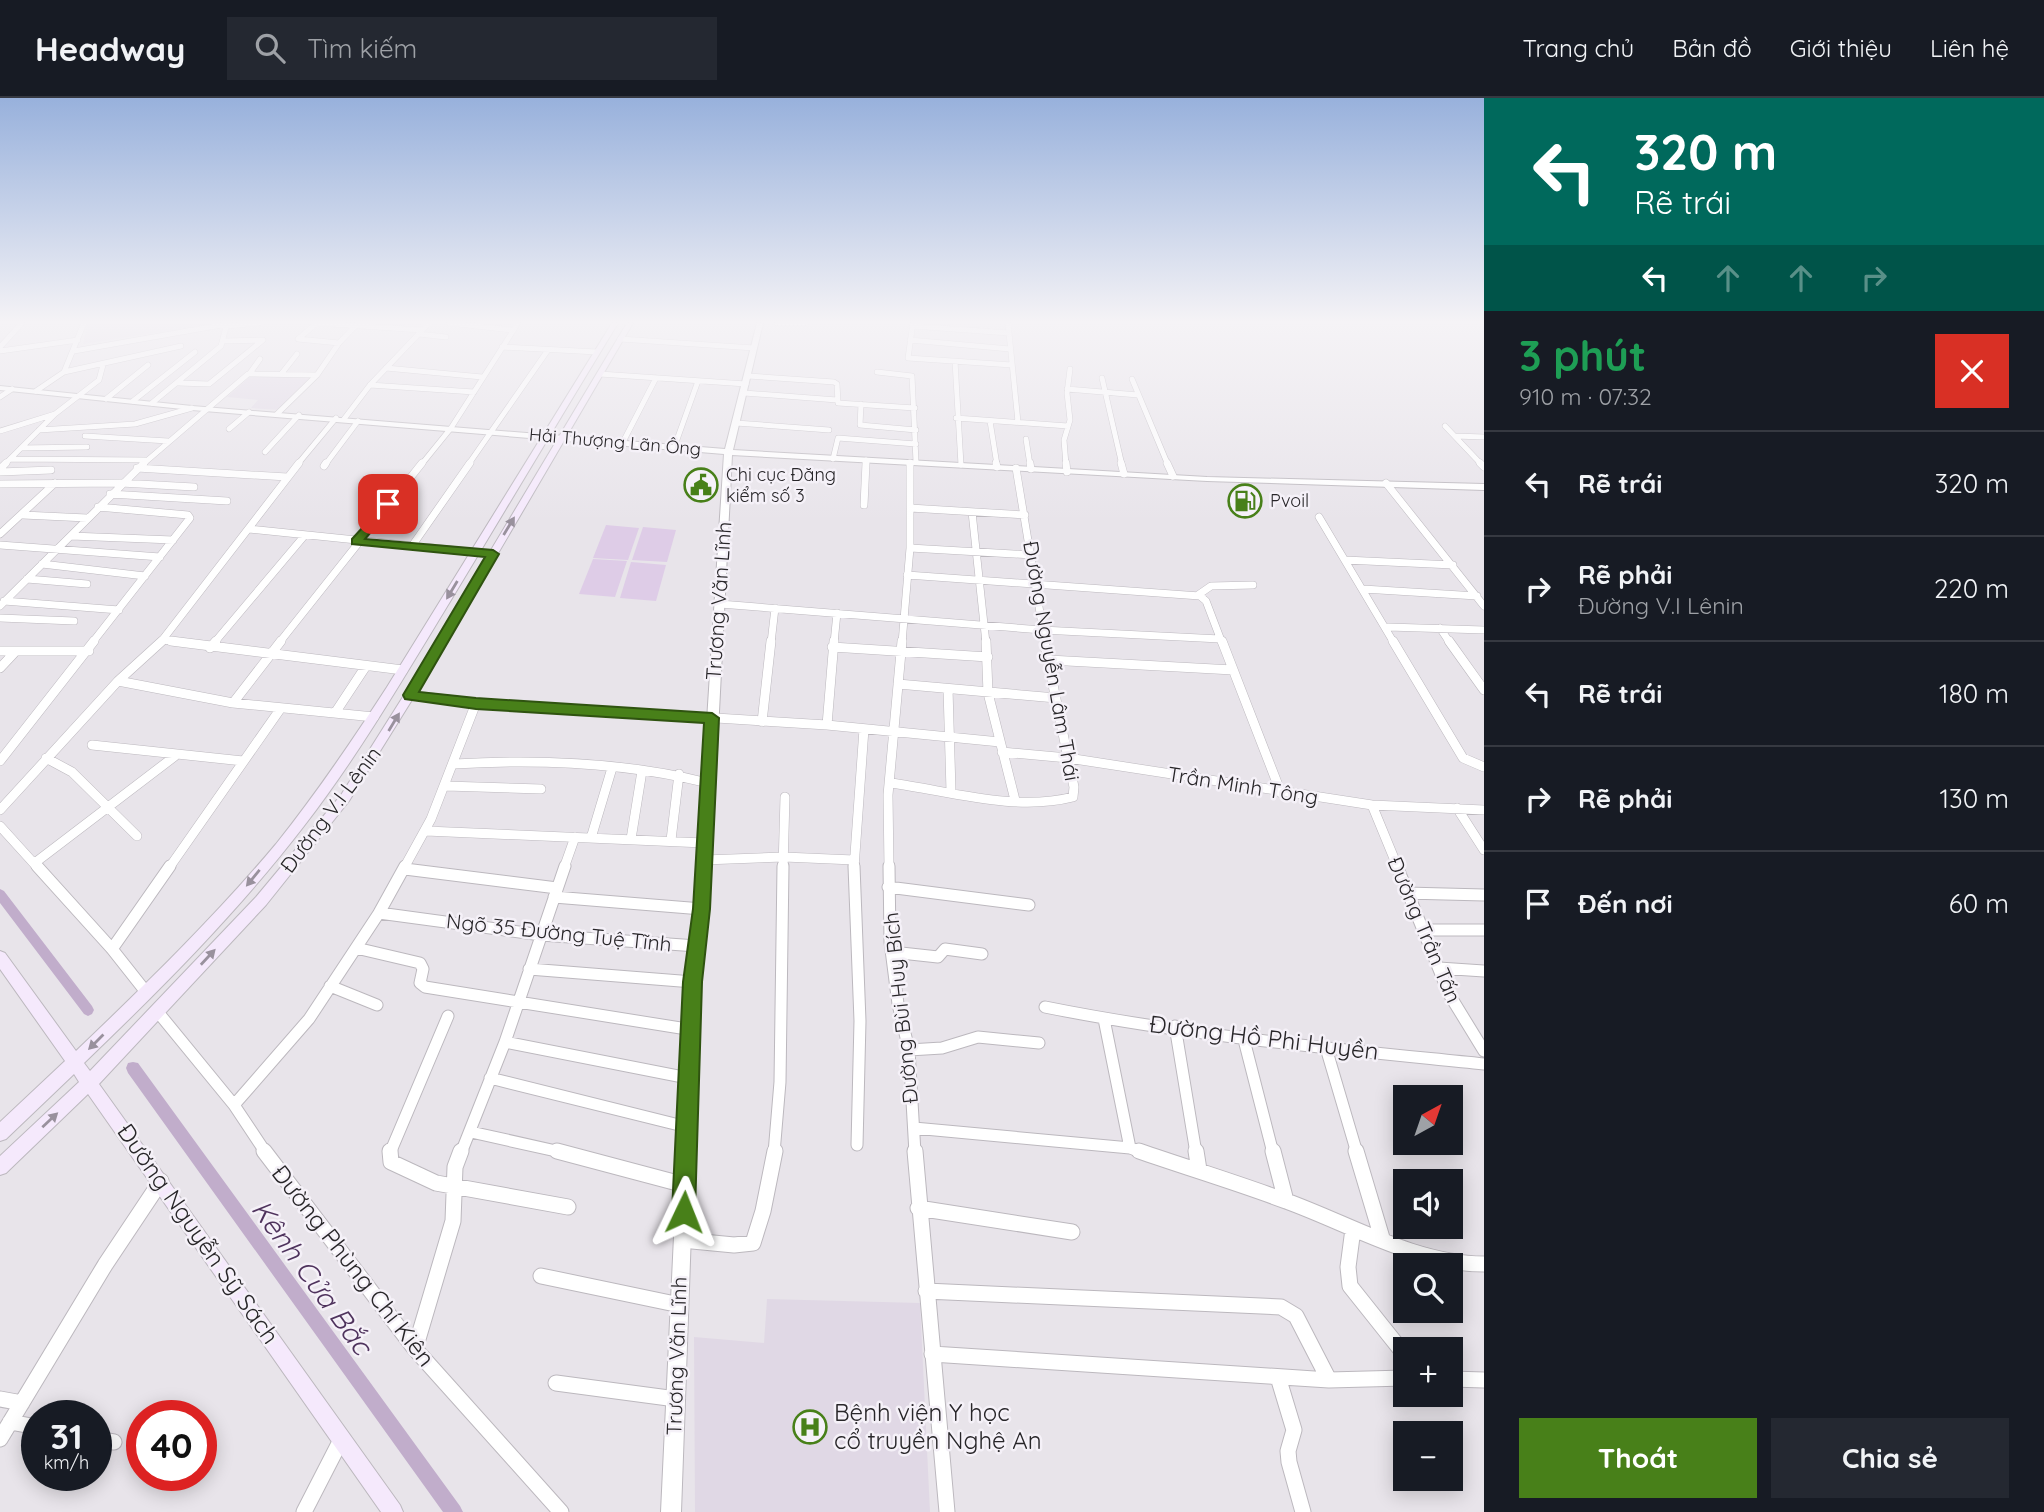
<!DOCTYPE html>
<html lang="vi">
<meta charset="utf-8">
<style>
:root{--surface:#171b24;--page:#242831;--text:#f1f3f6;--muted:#9ea1a6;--line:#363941;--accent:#488019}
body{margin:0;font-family:Quicksand,sans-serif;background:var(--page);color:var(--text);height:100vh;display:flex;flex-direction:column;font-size:26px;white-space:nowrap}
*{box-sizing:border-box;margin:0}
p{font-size:23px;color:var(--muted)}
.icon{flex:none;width:38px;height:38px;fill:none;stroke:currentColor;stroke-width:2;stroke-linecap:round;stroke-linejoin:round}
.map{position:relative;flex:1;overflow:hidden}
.details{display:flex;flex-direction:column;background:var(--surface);width:560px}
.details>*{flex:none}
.hud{background:#00695c;color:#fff;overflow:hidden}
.needle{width:46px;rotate:40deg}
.fabs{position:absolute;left:1393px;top:987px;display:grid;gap:14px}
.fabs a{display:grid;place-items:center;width:70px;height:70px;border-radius:0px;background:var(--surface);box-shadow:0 4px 18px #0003;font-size:35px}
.speed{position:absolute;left:21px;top:1302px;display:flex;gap:14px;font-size:35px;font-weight:700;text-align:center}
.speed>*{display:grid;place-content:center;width:91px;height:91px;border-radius:50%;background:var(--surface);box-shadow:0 4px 18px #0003;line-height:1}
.speed small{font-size:18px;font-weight:400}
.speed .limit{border:10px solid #d22;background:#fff;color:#111}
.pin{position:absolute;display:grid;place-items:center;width:60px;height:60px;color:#fff;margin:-30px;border-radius:14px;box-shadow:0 4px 10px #0006}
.me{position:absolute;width:77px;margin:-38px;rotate:2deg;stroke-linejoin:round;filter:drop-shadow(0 0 5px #0008)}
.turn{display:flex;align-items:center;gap:24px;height:147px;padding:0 35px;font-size:32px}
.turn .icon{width:91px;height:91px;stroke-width:2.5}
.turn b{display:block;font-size:49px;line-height:60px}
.lanes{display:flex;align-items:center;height:66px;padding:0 35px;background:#0003;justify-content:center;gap:35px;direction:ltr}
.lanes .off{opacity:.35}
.round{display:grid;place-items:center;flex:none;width:74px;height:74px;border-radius:0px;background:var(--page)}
.overview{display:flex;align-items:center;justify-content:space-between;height:119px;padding:0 35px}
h1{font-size:42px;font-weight:700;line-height:52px;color:#1e9e55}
.action{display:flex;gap:14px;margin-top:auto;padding:14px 35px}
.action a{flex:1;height:80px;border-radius:0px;background:var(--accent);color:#fff;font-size:28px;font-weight:700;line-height:80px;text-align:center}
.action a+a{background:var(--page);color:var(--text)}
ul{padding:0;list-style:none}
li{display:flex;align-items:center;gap:21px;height:105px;padding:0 35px;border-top:2px solid var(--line)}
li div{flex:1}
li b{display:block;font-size:26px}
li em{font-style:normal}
header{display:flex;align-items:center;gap:42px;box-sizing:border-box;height:98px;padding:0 35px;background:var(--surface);border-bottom:2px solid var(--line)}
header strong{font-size:33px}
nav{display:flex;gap:38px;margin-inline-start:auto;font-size:24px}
.search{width:490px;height:63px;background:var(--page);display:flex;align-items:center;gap:18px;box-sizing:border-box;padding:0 24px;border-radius:0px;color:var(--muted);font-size:26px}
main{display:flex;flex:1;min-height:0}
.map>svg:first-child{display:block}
.built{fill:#e0d8e5}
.green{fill:#decce7}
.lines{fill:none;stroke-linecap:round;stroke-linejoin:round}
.canal{fill:#c1adcb;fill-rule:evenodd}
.minor-far4-casing{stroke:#bcb8be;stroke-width:6}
.minor-far3-casing{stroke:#bcb8be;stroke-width:8}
.minor-far2-casing{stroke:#bcb8be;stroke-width:10}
.minor-far1-casing{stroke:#bcb8be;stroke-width:13}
.minor-casing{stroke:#bcb8be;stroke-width:17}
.tertiary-casing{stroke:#bcb8be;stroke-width:2}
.secondary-casing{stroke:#bcb8be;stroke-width:2}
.minor-far4{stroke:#fff;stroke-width:5}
.minor-far3{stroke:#fff;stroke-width:7}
.minor-far2{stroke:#fff;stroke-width:9}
.minor-far1{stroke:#fff;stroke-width:11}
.minor{stroke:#fff;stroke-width:15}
.tertiary{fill:#fff;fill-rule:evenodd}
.secondary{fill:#f5e9fc;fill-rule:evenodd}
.oneway{fill:#99919d}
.route{fill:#488019;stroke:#2f5310;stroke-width:2}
.labels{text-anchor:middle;stroke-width:5;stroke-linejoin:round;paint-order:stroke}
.far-street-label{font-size:18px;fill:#282629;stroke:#f5f1f8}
.far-poi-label{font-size:18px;fill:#282629;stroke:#f5f1f8;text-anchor:start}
.street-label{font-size:21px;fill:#282629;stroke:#f5f1f8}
.near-street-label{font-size:24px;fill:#282629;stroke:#f5f1f8}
.near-poi-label{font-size:24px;fill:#282629;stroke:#f5f1f8;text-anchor:start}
.near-water-label{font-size:28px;font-style:italic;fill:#4f335d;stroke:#f5f1f8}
</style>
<header>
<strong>Headway</strong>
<div class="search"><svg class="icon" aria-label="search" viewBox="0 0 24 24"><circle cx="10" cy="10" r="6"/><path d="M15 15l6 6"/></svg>Tìm kiếm</div>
<nav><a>Trang chủ</a><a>Bản đồ</a><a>Giới thiệu</a><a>Liên hệ</a></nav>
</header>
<main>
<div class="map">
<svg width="1484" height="1414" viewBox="0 0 1484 1414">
<rect width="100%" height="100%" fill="#e8e4ea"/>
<path class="built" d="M96,225H217L83,246L87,227Z
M253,276L313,278L279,312L251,310L258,302L227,299Z
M767,1201L920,1205L930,1414H695L694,1239L764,1245Z"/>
<path class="green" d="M606,427L639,430L628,462L593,460Z
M643,429L676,432L667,464L632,462Z
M593,461L627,463L615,499L579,496Z
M631,464L666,467L656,503L620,500Z"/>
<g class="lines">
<path class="canal" d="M0,791L4,793L92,908L94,912L92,916L88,918L84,916L0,805Z
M133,964L138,965L460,1408L463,1414H443L128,975L126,970L128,965Z"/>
<defs>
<path id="minor-far4" d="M316,225L422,232
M317,225L298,241L339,245
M449,225L512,232
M777,225H805
M913,225L908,260L1012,267
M1008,225L1018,324
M227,228L259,225
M912,228L1009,235
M419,236L446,239
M620,241L754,250
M910,242L1010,251
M0,249L22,225
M502,249L597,254
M0,253L78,242
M74,253L227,226
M955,263L961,367
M386,270L482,279
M64,274L181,248
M877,274L912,278L916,364
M250,275L260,261
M282,275L297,256
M600,276L746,286
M748,278L834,284L837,286L838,305L915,310
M1102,280L1122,367
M1132,281L1168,367
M178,285L209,286L263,242L225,243
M370,287L474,294
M1067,291L1138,297
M36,293L64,274L84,225
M744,295L837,302
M0,299L12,291
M106,301L148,267
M133,303L195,254
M152,305L221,248L227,225
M861,306L860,327L916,332
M277,316L317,277L339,245L358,225
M956,320L1068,328
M344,321L370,287L429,225
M990,323L997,367
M736,325L829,332
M1445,328L1482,367
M229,331L249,314
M39,332L135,326L192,310
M0,333L55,316
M85,338L168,343
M1455,338L1484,339
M1026,341L1030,367
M623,344L656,280
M21,350L87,349
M674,350L698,283
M265,354L299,317
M11,361L146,362
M833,361L838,340L916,346
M4,367L55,316L99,282L103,267
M142,367L248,276L317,277
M297,367L336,320
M325,367L358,323
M421,367L451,330L518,225
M468,367L548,252
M866,367V362
M1066,367L1064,342L1070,322L1067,295L1070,271"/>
<path id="minor-far3" d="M996,365L997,369
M1030,365L1031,371
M1066,365L1067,374
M1121,365L1124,376
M1167,365L1173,378
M1480,365L1484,369
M324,368L326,365
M137,370L287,379
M1016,370L1045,545
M0,371L6,365
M0,374L51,372
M1386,385L1484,508
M0,386L121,385L194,389
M110,396L227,403
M864,407L866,365
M910,410L1025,417
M972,414L986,545
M23,417L87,420
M1319,419L1394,545
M249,431L493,456
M0,436L55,385
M71,438L173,442
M0,447L160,459
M412,448L470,365
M910,450L1032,457
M1345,462L1453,467
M42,466L145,478
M907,477L1200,498L1206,503L1222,545
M27,481L87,486
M1363,491L1477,498
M1198,497L1211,488L1253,487
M4,503L119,512
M720,506L1042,532L1220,541
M0,508L144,365
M0,520L74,523
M1388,529L1484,532
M1440,530L1450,545
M163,542L185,545
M92,545L190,420L188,417L98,409
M160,545L299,365
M214,545L305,437
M279,545L422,365
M771,545L775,510
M834,545L837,515
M902,545L910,450V365"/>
<path id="minor-far2" d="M171,543L403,572
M986,543L988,595L1015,702
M1222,543L1281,695
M1393,543L1463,660L1484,669
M1449,543L1484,592
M832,549L988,559
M210,550L216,543
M0,553H89
M1049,562L1233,572
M0,570L16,553
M118,583L233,605L374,619
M898,586L1056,600
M948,591L951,693
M410,597L476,605L827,627L1000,644
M233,605L281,543
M335,615L366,568
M762,624L771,543
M827,627L834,543
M92,647L243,663
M1002,654L1068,660L1372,707L1484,712
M46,660L72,674L137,738
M0,663L94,543
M454,666C539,661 625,664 708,685
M891,685C949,693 1015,714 1073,699L1074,689L1044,543
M446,688L541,691
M1372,707L1398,770
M1457,710L1484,752
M0,712L118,583L162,543
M0,728L38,770
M426,733L704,745
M591,740L612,670
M631,741L642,673
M671,742L679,676
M704,762L784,759L854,762
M36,764L175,658
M169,770L281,610
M404,770L431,721L476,605
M564,770L575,739
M783,770L785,699
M854,770L864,631
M889,770L888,697L902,543"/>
<path id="minor-far1" d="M37,768L112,851L146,894
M854,768L860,923L857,1047
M889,768L890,844L898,906L909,952L915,1055
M1397,768L1449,896L1484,953
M405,771L557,790
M888,789L1029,807
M1406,795L1484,797
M554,799L702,811
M379,815L541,837L697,848
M1423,832H1484
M356,850L420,865L423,871L420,885L425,889L693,932
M112,851L170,768
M892,854L938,859L945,851L982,856
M1439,870L1484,873
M529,871L693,884
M330,888L377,907
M1045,909C1189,938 1338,951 1484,966
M157,913L234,1007L266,1055
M1104,921L1130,1050
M1175,928L1196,1055
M1243,938L1273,1055
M505,944L688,980
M1326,950L1357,1055
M909,952L942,950L978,939L1039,945
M490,980L687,1029
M234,1007L309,921L379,815L405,768
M914,1030L1130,1050L1144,1055
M471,1034L565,1055
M390,1055L448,918
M461,1055L505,944L565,768
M774,1055L780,984L783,768"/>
<path id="minor" d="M264,1053L415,1251L561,1414
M390,1053L391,1064L436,1085L568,1109
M557,1053L685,1087
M915,1053L947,1414
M1139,1053C1188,1070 1238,1085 1286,1103C1350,1126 1415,1166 1484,1166
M1196,1053L1199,1072
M1273,1053L1286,1103
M1356,1053L1382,1140
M918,1110L1072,1134
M1353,1131L1348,1169L1350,1188L1405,1257
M682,1142L734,1147L753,1145L763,1113L775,1053
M541,1178L680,1207
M926,1193L1281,1209L1296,1218L1329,1282
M415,1251L453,1123L455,1069L461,1053
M932,1256L1329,1282L1405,1280
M1278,1279L1294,1332L1288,1353L1289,1364L1303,1414
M1451,1281L1484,1282
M556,1285L676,1301
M0,1301L22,1305
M10,1324L37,1329
M0,1341L105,1167L161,1083
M96,1341L114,1344
M304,1414L342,1340"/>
<path id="tertiary" d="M757,225H763L733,352L1207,379L1484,386V392L1207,383L732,357L709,811L700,884L681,1414H661L686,884L695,811L724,356L192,312L0,292V288L192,308L725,351Z"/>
<path id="secondary" d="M612,225H618C562,317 507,409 451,502C404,579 359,657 304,728C238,814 161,891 84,965L90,973L256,799L341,697L406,594L627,225H633L415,597L349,703L266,807L99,986L400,1407L403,1414H381L88,996L6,1075L0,1077V1058L79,984L74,976L6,1041L0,1043V1024L65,963L0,871V853L5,855L76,953C145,887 214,820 276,746C316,696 352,643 387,589Z"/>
</defs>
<use href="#minor-far4" class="minor-far4-casing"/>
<use href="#minor-far3" class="minor-far3-casing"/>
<use href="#minor-far2" class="minor-far2-casing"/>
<use href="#minor-far1" class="minor-far1-casing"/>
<use href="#minor" class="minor-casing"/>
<use href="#tertiary" class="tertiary-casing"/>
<use href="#secondary" class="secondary-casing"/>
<use href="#minor-far4" class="minor-far4"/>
<use href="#minor-far3" class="minor-far3"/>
<use href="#minor-far2" class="minor-far2"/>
<use href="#minor-far1" class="minor-far1"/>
<use href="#minor" class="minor"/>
<use href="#tertiary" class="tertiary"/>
<use href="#secondary" class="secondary"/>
</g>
<defs><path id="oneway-solid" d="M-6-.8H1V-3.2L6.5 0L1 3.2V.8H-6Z" transform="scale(1.75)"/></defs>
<g class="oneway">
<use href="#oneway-solid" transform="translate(509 428) rotate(-59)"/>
<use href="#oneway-solid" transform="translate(452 492) rotate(121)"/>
<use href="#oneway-solid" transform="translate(394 624) rotate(-59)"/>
<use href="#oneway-solid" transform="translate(253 780) rotate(129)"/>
<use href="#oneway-solid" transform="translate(208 859) rotate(-47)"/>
<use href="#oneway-solid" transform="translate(96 944) rotate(135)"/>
<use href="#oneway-solid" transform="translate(50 1022) rotate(-43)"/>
</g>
<linearGradient id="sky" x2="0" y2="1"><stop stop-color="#98b1dc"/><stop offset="0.53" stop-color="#f5f3f6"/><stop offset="1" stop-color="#f5f3f6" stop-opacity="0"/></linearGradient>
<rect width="1484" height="423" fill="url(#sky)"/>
<path class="route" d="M388,402L394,406L365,441L493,452L499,456L419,594L476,600L712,615L719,620L710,811L702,884L695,1114L691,1122L684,1126L676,1122L672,1114L683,884L693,811L704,625L476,611L405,601L403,597L485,459L352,446V441Z"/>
<defs>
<symbol id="civic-ring" viewBox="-11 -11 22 22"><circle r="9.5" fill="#f5f1f8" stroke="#488019" stroke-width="1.5"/><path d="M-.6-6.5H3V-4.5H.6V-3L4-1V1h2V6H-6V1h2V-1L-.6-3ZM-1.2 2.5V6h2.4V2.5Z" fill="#488019"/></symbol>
<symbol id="fuel-ring" viewBox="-11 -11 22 22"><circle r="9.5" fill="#f5f1f8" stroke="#488019" stroke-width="1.5"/><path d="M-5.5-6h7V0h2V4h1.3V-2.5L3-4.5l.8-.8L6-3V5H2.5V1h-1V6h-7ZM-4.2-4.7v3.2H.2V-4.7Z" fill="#488019"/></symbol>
<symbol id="hospital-ring" viewBox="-11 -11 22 22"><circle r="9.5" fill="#f5f1f8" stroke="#488019" stroke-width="1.5"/><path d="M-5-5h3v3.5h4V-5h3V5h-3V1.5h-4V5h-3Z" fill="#488019"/></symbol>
</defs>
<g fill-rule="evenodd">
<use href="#civic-ring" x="682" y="368" width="38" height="38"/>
<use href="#fuel-ring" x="1226" y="384" width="38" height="38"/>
<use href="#hospital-ring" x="791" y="1310" width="38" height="38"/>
</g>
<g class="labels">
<g class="far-street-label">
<text transform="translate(615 344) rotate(5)" y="6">Hải Thượng Lãn Ông</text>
</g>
<g class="far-poi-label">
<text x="726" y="383">Chi cục Đăng<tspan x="726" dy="21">kiểm số 3</tspan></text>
<text x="1270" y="409">Pvoil</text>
</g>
<g class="street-label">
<text transform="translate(719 503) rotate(-86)" y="7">Trương Văn Lĩnh</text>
<text transform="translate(1051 563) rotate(80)" y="7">Đường Nguyễn Lâm Thái</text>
<text transform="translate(1243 688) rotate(9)" y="7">Trần Minh Tông</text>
<text transform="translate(331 712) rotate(-53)" y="7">Đường V.I Lênin</text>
<text transform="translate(1424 832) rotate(67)" y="7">Đường Trần Tấn</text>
<text transform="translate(559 835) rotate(6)" y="7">Ngõ 35 Đường Tuệ Tĩnh</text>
<text transform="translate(901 910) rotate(-96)" y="7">Đường Bùi Huy Bích</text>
<text transform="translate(677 1258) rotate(-88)" y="7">Trương Văn Lĩnh</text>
</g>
<g class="near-street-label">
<text transform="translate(1264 940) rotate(7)" y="8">Đường Hồ Phi Huyền</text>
<text transform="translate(198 1136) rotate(55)" y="8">Đường Nguyễn Sỹ Sách</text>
<text transform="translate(353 1168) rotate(52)" y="8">Đường Phùng Chí Kiên</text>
</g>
<g class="near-poi-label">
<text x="834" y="1323">Bệnh viện Y học<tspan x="834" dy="28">cổ truyền Nghệ An</tspan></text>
</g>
<g class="near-water-label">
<text transform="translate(312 1179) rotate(54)" y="10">Kênh Cửa Bắc</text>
</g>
</g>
</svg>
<div class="fabs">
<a><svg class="needle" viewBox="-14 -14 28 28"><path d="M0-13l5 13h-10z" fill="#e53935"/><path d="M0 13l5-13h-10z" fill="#9ea1a6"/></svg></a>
<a><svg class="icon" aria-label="sound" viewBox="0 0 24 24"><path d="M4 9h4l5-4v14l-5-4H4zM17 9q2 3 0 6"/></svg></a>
<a><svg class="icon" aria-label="search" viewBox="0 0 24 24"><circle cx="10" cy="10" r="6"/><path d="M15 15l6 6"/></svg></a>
<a>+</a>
<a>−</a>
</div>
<div class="speed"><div>31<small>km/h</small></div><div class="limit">40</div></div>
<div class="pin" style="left:388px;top:406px;background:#d93025"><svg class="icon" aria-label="arrive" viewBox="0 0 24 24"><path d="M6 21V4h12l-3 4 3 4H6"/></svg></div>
<svg class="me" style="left:684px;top:1114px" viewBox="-20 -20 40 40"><path d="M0-17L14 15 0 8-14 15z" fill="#488019" stroke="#fff" stroke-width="4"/></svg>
</div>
<section class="details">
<div class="hud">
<div class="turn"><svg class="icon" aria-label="left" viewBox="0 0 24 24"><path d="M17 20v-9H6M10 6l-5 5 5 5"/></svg><div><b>320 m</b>Rẽ trái</div></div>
<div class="lanes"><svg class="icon" aria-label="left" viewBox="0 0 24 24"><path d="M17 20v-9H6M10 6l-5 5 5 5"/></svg><svg class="icon off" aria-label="ahead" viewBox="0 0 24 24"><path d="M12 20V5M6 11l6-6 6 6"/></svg><svg class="icon off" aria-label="ahead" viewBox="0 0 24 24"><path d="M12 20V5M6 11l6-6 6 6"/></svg><svg class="icon off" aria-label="right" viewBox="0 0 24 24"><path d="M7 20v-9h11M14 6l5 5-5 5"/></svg></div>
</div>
<div class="overview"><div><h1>3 phút</h1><p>910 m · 07:32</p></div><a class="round" style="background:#d93025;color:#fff"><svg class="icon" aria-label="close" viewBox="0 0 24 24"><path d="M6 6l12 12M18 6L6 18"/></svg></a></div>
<ul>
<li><svg class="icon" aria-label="left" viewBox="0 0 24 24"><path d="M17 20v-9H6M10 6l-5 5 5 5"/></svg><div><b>Rẽ trái</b></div><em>320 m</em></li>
<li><svg class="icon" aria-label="right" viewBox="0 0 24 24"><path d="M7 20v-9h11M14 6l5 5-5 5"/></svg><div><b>Rẽ phải</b><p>Đường V.I Lênin</p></div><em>220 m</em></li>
<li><svg class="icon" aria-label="left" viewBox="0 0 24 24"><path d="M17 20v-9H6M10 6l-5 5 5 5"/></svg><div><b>Rẽ trái</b></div><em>180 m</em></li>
<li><svg class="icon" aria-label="right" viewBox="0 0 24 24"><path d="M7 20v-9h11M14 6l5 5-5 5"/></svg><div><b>Rẽ phải</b></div><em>130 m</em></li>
<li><svg class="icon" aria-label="arrive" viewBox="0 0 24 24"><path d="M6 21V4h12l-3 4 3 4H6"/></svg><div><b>Đến nơi</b></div><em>60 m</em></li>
</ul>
<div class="action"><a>Thoát</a><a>Chia sẻ</a></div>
</section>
</main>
